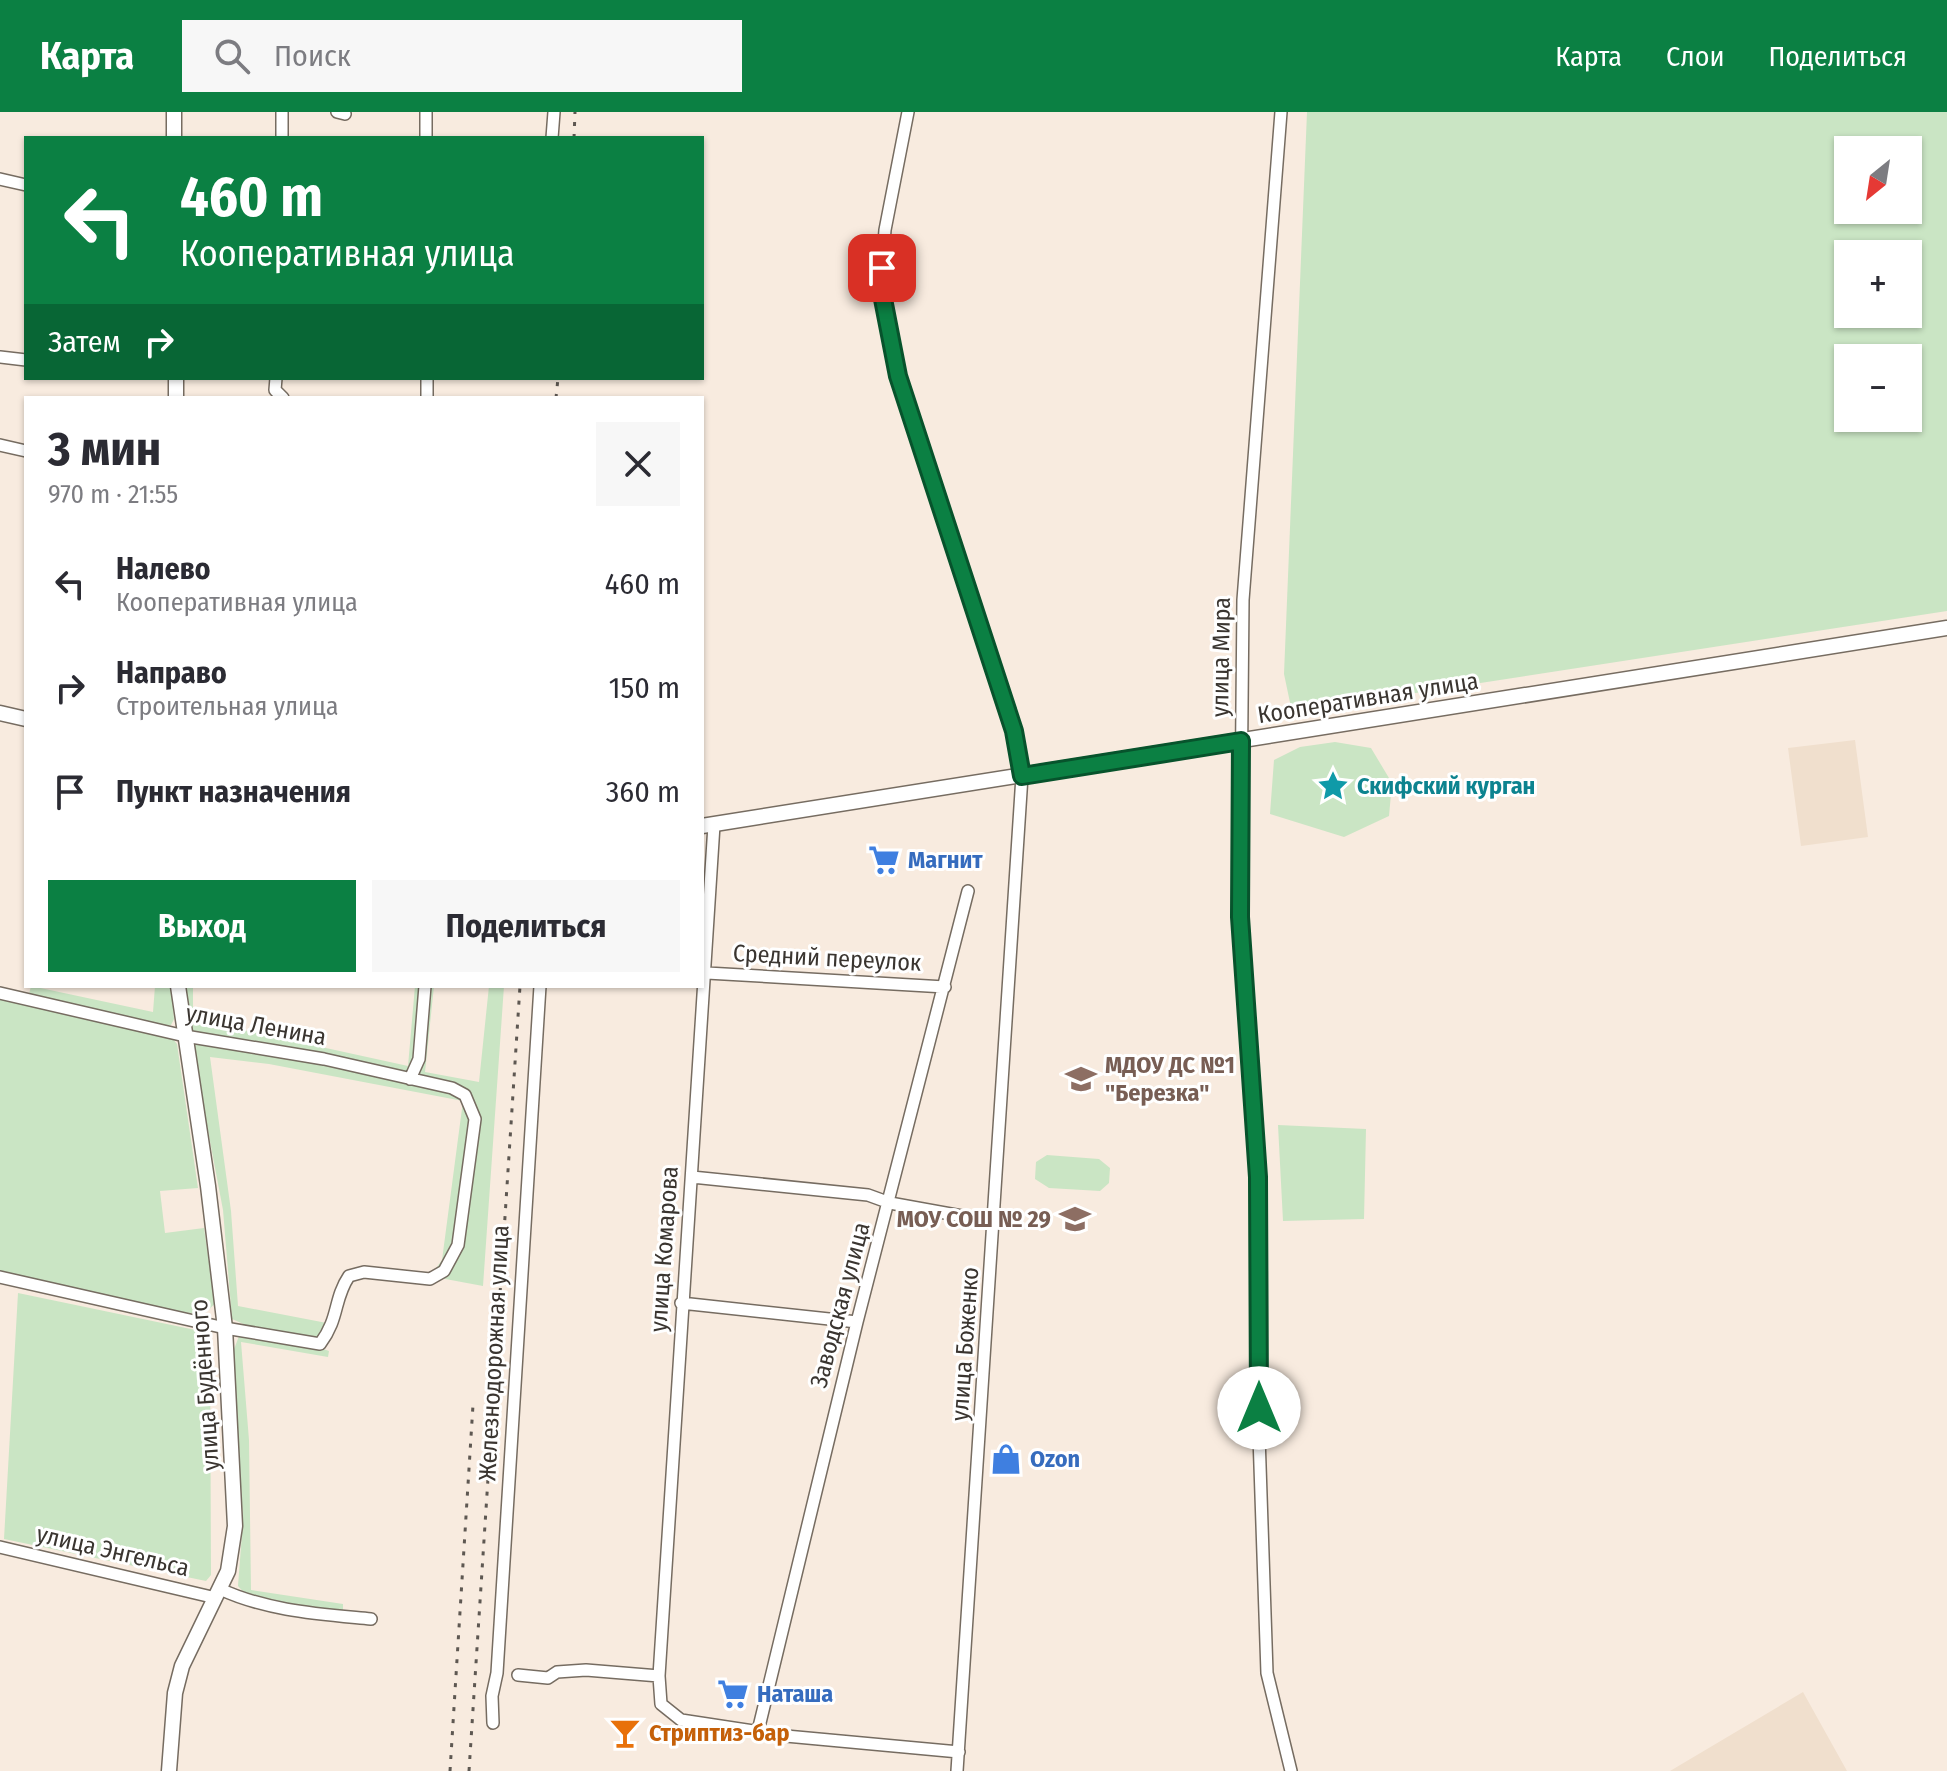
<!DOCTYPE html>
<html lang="ru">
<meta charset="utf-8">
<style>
:root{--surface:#fff;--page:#f7f7f7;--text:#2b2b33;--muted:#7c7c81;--accent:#0b8043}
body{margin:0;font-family:"Fira Sans Condensed",sans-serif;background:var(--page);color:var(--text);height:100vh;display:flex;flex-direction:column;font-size:30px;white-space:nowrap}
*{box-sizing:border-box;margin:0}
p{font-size:26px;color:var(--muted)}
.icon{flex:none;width:44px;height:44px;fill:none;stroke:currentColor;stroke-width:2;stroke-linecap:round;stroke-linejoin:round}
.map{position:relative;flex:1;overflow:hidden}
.drawer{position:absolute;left:24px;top:284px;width:680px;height:592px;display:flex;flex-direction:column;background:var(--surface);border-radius:0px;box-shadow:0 2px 6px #0004}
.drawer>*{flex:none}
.top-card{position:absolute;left:24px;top:24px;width:680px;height:244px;border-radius:0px;box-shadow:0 2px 6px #0004;background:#0b8043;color:#fff;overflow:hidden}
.needle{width:52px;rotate:210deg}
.fabs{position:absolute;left:1834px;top:24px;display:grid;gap:16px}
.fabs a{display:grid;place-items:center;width:88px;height:88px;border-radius:0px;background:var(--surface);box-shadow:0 2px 6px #0004;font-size:40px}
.pin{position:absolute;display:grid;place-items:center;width:68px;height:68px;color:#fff;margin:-34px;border-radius:16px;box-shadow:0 4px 12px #0006}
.me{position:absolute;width:88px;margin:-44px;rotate:0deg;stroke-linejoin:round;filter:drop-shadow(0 0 6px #0008)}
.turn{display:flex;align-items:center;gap:28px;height:168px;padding:0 24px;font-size:36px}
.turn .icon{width:104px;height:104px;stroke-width:2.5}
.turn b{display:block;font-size:56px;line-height:68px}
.then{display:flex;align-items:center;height:76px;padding:0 24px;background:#0003;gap:16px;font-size:30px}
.round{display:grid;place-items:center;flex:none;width:84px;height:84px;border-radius:0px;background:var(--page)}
.summary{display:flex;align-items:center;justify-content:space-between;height:136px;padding:0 24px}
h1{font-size:48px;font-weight:700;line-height:60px}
.primary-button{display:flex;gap:16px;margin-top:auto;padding:16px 24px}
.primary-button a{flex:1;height:92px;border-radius:0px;background:var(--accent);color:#fff;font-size:32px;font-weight:700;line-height:92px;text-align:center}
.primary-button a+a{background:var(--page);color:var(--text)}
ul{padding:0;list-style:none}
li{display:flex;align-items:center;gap:24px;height:104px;padding:0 24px}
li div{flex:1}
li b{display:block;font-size:30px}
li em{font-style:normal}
header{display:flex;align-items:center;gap:48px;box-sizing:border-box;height:112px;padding:0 40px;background:var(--accent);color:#fff}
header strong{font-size:38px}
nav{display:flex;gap:44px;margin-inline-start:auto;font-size:28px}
.search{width:560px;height:72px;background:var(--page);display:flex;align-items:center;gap:20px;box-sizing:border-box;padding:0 28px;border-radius:0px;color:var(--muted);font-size:30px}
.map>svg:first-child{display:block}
.built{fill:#f0dfcd}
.green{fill:#cae5c4;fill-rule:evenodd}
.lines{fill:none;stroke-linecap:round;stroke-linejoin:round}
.minor-casing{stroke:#766c61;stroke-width:14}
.tertiary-casing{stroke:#766c61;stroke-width:17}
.minor{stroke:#fff;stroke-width:11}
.tertiary{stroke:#fff;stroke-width:14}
.rail{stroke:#5e5852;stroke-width:3;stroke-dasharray:4 8;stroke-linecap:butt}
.route-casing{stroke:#07532c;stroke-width:20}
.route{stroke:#0b8043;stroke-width:14}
.labels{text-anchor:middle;stroke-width:6;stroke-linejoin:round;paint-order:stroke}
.street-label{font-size:24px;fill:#3a3530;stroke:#fff}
.culture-label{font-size:24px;font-weight:bold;fill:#0d838f;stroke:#fff;text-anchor:start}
.shop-label{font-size:24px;font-weight:bold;fill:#366cbe;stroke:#fff;text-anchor:start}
.education-label{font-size:24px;font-weight:bold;fill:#785e54;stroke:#fff;text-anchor:start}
.food-label{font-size:24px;font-weight:bold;fill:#c56008;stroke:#fff;text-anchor:start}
</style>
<header>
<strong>Карта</strong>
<div class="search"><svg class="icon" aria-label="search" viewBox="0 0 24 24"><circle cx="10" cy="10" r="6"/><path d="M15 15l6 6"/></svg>Поиск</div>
<nav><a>Карта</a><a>Слои</a><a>Поделиться</a></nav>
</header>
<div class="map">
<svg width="1947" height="1659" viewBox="0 0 1947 1659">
<rect width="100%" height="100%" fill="#f8ebdf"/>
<path class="built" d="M1855,628L1868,725L1801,734L1788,636Z
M1803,1580L1847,1659H1670Z"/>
<path class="green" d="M1307,0H1947V499L1292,600L1284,562ZM1848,38H1908V98H1848ZM1848,142H1908V202H1848ZM1848,246H1908V306H1848Z
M1335,630L1371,636L1392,671L1389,704L1344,725L1270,702L1274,648L1300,635Z
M31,874L153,900L155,874H171L174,907L171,913L164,914L29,882Z
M183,874H193V907L408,954L415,874H422L419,923L410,959L402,962L199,922L190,918Z
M427,874H434L425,960L479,970L489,874H504L483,1174L440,1166L466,1109L472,1075L479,1002L466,977L420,964L418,960Z
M0,885L169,922L177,932L198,1076L160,1079L165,1121L204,1116L215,1192C214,1192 207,1200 206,1200C185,1209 31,1166 0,1159Z
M197,930L444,976L461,983L471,1000L454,1136L444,1153L432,1162L442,1148L463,989L269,952L210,945L231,1099L238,1194L332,1212L322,1226L255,1217L232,1207L223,1098L192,934Z
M1278,1013L1366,1017L1364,1107L1283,1109Z
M1047,1043L1099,1047L1110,1056L1109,1071L1100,1079L1049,1076L1035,1067L1036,1050Z
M18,1181L210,1221L211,1463L206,1469L4,1427Z
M248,1223L309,1232L329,1239L328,1245L241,1230L249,1328L251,1478L343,1492V1498C315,1497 255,1496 238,1474L243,1408L233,1240L239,1224Z"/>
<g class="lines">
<defs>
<path id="minor" d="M282,0V26
M337,0L345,2
M426,0V26
M908,0L885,118L882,156L891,238L1014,619L1022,664L957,1659
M1281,0L1243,488L1240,805L1258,1065L1259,1324L1267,1561L1291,1659
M552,26L554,0
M0,67L26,73
M0,245L26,248
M276,266L275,278L283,286
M427,266V286
M0,333L26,339
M714,713L659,1564L661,1592L681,1608L786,1624L959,1640
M707,861L945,875
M0,881L185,924L324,947L452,976L465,983L475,1007L458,1133L444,1159L430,1167L364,1160L349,1164C333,1188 340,1205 320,1232L225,1216L0,1165
M410,967L419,947L425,874
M692,1065L868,1083L890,1091L995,1110
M681,1191L857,1210
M0,1435L216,1486
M220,1477C267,1499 320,1502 371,1507
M518,1563L548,1566L557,1560L586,1558L659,1564
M493,1611L492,1584L497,1561L540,874
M758,1619L857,1210L968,779"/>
<path id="tertiary" d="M174,0V26
M176,266V286
M0,601L26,607
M702,714L1947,516
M169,1659L175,1581L182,1554L228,1459L235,1414L225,1216L208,1074L178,874"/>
</defs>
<use href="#minor" class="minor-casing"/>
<use href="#tertiary" class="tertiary-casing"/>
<use href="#minor" class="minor"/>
<use href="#tertiary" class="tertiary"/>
<path class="rail" d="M574,26L575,0
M556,286L558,266
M450,1659L473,1293
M469,1659L520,874"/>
</g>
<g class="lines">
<defs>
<path id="route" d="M882,156L883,187L898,264L1014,619L1022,664L1241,629L1240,805L1258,1065L1259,1296"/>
</defs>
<use href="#route" class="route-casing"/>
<use href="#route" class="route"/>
</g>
<defs>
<symbol id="sight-bare" viewBox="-9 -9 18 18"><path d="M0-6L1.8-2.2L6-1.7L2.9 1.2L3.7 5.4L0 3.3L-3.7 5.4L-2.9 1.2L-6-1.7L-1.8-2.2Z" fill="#0f9aa8" stroke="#fff" stroke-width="2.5" paint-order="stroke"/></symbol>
<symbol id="supermarket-bare" viewBox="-9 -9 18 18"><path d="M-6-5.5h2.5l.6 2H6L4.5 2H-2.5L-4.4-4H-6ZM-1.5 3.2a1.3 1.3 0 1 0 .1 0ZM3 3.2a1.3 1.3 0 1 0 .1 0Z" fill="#3f7fe0" stroke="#fff" stroke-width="2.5" paint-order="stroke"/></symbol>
<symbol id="school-bare" viewBox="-9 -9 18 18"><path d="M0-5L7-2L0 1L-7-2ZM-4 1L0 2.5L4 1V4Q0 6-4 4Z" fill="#8d6e63" stroke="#fff" stroke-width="2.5" paint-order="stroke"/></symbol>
<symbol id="shop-bare" viewBox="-9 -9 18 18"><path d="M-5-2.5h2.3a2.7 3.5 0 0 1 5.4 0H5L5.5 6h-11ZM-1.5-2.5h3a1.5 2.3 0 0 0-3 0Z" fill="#3f7fe0" stroke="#fff" stroke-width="2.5" paint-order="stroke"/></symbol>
<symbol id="bar-bare" viewBox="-9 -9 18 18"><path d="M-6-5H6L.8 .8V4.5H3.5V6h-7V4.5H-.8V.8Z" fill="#e8710a" stroke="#fff" stroke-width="2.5" paint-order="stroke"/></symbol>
</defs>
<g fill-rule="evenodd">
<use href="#sight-bare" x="1311" y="652" width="44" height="44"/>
<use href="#supermarket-bare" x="862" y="726" width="44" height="44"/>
<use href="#school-bare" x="1059" y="945" width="44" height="44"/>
<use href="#school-bare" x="1053" y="1085" width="44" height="44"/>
<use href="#shop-bare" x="984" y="1325" width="44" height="44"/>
<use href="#supermarket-bare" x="711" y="1560" width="44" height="44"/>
<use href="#bar-bare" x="603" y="1599" width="44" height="44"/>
</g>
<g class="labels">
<g class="street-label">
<text transform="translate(1221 545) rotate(-89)" y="8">улица Мира</text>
<text transform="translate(1368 586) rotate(-9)" y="8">Кооперативная улица</text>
<text transform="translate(827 846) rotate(3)" y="8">Средний переулок</text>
<text transform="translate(256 913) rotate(10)" y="8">улица Ленина</text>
<text transform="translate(664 1137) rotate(-86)" y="8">улица Комарова</text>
<text transform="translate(840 1193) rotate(-75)" y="8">Заводская улица</text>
<text transform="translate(965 1232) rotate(-86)" y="8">улица Боженко</text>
<text transform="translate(494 1241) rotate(-87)" y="8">Железнодорожная улица</text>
<text transform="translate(205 1273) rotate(-94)" y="8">улица Будённого</text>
<text transform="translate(113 1439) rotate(13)" y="8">улица Энгельса</text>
</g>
<g class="culture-label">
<text x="1357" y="682">Скифский курган</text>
</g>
<g class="shop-label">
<text x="908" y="756">Магнит</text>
<text x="1030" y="1355">Ozon</text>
<text x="757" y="1590">Наташа</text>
</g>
<g class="education-label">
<text x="1105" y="961">МДОУ ДС №1<tspan x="1105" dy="28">"Березка"</tspan></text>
<text x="1051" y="1115" text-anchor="end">МОУ СОШ № 29</text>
</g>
<g class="food-label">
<text x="649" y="1629">Стриптиз-бар</text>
</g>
</g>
</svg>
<div class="fabs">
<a><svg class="needle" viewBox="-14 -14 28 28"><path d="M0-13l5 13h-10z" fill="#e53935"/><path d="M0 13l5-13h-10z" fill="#7c7c81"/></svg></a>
<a>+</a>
<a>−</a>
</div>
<div class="pin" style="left:882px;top:156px;background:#d93025"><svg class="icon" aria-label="arrive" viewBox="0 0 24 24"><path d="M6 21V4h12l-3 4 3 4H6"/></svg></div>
<svg class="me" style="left:1259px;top:1296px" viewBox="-20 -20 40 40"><circle r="19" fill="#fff"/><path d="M0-13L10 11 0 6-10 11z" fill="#0b8043"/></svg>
<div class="top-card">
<div class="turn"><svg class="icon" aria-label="left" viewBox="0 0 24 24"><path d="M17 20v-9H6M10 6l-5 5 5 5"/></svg><div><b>460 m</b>Кооперативная улица</div></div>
<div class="then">Затем<svg class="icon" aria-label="right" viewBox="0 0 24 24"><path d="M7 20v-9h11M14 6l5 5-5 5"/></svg></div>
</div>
<section class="drawer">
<div class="summary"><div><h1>3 мин</h1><p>970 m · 21:55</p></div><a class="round"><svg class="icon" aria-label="close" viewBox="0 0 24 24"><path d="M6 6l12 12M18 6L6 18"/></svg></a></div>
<ul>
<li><svg class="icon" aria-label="left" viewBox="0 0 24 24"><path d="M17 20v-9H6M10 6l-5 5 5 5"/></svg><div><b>Налево</b><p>Кооперативная улица</p></div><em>460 m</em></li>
<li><svg class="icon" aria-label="right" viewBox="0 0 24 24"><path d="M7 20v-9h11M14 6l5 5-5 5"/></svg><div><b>Направо</b><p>Строительная улица</p></div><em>150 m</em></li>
<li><svg class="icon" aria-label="arrive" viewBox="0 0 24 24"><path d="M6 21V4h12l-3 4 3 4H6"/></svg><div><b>Пункт назначения</b></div><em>360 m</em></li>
</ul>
<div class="primary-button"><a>Выход</a><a>Поделиться</a></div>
</section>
</div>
